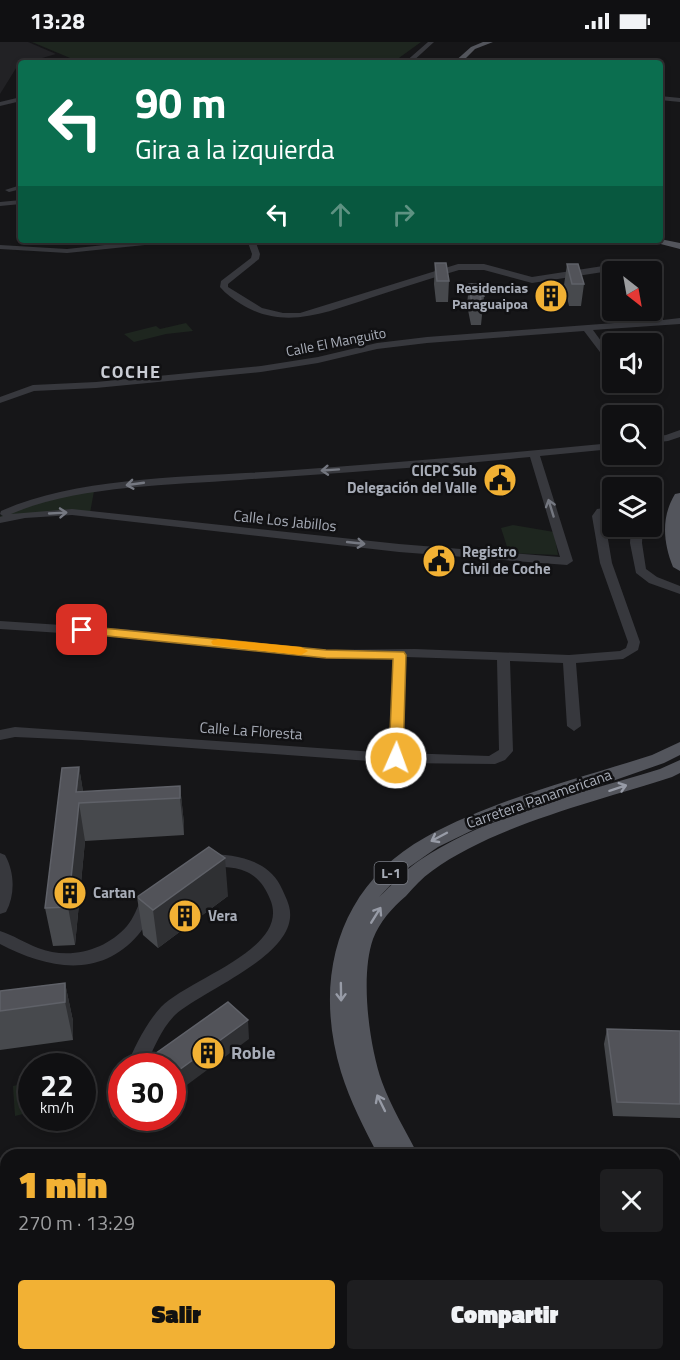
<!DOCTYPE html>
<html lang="es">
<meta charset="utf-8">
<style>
:root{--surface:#101012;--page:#1e1e20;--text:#f1f3f6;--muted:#9c9d9f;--line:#303032;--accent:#f2b134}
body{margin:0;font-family:"Titillium Web",sans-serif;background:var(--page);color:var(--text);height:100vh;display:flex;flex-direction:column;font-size:22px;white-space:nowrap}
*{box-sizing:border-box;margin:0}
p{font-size:20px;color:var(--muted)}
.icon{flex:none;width:33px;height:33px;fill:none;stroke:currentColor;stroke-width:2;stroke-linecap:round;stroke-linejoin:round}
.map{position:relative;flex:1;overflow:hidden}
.drawer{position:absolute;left:0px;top:1107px;width:681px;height:212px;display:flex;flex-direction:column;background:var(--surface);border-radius:18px 18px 0 0;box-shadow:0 3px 9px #0003,0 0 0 2px var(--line)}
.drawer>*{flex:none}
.top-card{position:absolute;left:18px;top:18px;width:645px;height:183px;border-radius:6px;box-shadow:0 3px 9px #0003,0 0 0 2px var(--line);background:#0b6e4f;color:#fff;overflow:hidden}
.needle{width:39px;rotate:149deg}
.controls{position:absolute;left:602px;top:219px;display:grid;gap:12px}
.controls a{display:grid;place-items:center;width:60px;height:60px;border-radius:6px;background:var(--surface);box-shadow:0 3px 9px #0003,0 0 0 2px var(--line);font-size:30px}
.speed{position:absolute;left:18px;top:1011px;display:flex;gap:12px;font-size:30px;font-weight:700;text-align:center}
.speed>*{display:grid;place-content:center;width:78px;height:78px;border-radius:50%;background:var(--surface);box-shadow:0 3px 9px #0003,0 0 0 2px var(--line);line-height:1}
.speed small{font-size:15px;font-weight:400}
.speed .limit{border:9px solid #d22;background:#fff;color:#111}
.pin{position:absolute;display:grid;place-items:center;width:51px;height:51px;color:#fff;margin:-26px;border-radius:12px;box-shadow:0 3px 9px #0006}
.me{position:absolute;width:66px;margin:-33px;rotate:2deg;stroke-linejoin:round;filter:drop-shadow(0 0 4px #0008)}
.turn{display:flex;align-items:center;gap:21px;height:126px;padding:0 18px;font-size:27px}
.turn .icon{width:78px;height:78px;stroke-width:2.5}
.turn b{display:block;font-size:42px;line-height:51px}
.lanes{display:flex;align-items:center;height:57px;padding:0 18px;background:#0003;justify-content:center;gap:30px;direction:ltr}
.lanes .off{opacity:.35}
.round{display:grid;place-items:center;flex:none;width:63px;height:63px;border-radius:6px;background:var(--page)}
.headline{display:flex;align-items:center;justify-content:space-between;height:102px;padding:0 18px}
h1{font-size:36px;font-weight:800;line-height:45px;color:var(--accent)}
.primary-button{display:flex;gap:12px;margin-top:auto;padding:12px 18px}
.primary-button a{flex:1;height:69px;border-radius:6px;background:var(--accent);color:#111;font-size:24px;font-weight:800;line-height:69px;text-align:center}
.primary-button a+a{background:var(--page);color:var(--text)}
.status{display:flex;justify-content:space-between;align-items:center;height:42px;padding:0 30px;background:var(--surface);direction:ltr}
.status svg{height:16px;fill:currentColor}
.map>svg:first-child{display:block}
.built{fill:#222225}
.green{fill:#1e261f}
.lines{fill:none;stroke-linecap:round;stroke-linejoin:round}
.minor{fill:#37383d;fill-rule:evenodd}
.major{fill:#53555c;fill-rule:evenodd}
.wall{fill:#47494d}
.shaded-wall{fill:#2f3033}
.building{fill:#525359;stroke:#5f6168;stroke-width:1.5}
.oneway{stroke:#757881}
.oneway2{stroke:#979ba6}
.route{fill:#f2b134;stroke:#9d7322;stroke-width:1.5}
.slow{fill:#f59e0b}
.labels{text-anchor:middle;stroke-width:5;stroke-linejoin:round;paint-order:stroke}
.far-poi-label{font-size:14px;font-weight:bold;fill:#a8adb8;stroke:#111113;text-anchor:end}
.far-street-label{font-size:14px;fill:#a8adb8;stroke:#111113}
.shield{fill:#111113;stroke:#7b7e86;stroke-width:1.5}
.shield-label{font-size:14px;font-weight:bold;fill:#a8adb8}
.poi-label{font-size:15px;font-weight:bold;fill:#a8adb8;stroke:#111113;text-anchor:start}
.street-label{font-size:15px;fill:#a8adb8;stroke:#111113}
.far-district-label{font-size:18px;font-weight:bold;letter-spacing:1.5px;fill:#c9ccd4;stroke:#111113}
.near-poi-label{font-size:18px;font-weight:bold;fill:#a8adb8;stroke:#111113;text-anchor:start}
</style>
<div class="status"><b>13:28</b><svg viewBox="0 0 49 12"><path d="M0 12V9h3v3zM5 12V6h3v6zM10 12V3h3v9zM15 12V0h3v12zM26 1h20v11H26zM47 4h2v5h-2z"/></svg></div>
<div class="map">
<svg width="680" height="1318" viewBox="0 0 680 1318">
<rect width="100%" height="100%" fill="#161618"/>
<path class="built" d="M0,0H28L56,12L18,23L0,52Z"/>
<path class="green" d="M32,0H421L392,21H82Z
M186,281L193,289L166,292L134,300L124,292L156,284L160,287Z
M94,449L90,471L0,477V474C31,461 61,454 94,449Z
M513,483L554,490L558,513L509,511L501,486Z
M31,1040V1070L15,1074L13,1044Z"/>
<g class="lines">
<path class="minor" d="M428,0H434L411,21H404Z
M660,54L680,56V60L660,58Z
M21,55V59L0,64V60Z
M21,104V109L19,108L18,106Z
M21,143V147L9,150L5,148Z
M21,158V162L0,164V160Z
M151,198H178L174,200L67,211L0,207V203L67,207Z
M247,198H255L260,212L259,217L228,242V245L262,266L283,271H300L458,222H484L532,235L603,224L632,230H603L532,241L484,228H459C429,237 400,246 370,256C327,270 284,289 241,262C233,257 226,252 220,245L221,239L251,216L252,212Z
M651,245L655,248L663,278L680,276V282L593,288L612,314V323L609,322L584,289L427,301L377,307L318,321L261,330L96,346L34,349L0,361V355L33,343L96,340L261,324L318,315L377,301L427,295L654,278L651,266Z
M623,340H633L637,346L629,348Z
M680,388V395L668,399L651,401V395L666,393Z
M612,401V407L540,414L573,519L567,523L399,510L72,473L25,476L0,481V475L3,474L0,472L1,469C79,434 194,435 280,429C391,421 501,412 612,401ZM530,415L560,515L399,502L72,467L11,472C75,444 169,443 240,438C336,431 433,425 530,415Z
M612,465V471L604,474L612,521L640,600L638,608L623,617L576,621L581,684L574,689L567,684L563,621L510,619L513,709L505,718L495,722L396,721L82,698L15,695L0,698V688L15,685L389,711L393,616H326L123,595L0,587V579L123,587L326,608L415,607L569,613L620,609L626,606L628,600L600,521L592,474L597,467ZM406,615L497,618L499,708L489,714L403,711Z
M631,484H643L642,501L646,527L657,535L680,544V552L649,541L636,531L630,501Z
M0,811L5,813C15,831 15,853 6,870L0,872Z
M207,812C233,812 267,817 280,843C283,849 287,857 289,864C302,912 203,947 175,973C161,987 154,1007 145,1024H127C134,1005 147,980 161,965C189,936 292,907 270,857C265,845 259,836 247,830C232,823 216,826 202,822L199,818L202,814Z
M148,854L154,856L156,860C151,871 146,884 138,893C99,938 46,926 0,902V889C13,893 25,901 38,906C69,918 105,909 127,884C134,876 137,865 142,856Z
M122,1048V1076H129L122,1079L113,1075L110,1069L116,1050Z
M0,1244L6,1246V1267L0,1265Z
M6,1295V1312H14L0,1318V1297Z
M166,1312H195L198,1318H168Z
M306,1312H327L329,1318H307Z"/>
<path class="major" d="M483,0H493L475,7L461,21H453L471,5Z
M660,197L680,201V207L645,198Z
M680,451V529L673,525C663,500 661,475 675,452Z
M680,700V713L664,721L475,787L438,805L405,828L379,855C392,843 405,828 420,818C491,771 579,752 660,727L680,718V731L672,735C598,759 495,783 432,829C422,836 414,845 406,854C392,866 380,879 373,897C360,934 369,1003 382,1040C391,1065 406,1089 418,1113H378C364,1086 350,1059 341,1030C313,937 337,844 426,795C495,757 578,737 652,713Z
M474,1312H519L521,1318H476Z"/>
</g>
<path class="wall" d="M435,221L449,239L448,260H436L434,242Z
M567,222L584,242L581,264H569L564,243Z
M469,242L484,254L481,283H471L467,263Z
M79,725L83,750L180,744L184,782V793L85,799L75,903L53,904L45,866Z
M228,854L158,906L143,893L137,855Z
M65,941L73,979V998L0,1008V949Z
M607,987L680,989V1076L613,1074L604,1002Z
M0,1117H6V1179L0,1180Z"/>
<path class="shaded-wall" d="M79,725L85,761H79L85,799L75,903L68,865Z
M180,744L184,782V793L180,756Z
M225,816L228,854L158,906L153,868Z
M65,941L73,979V998L65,960Z
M248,978L249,997L172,1054V1033Z"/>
<path class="building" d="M435,221H446L449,239H437Z
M567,222H578L584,242H572Z
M469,242H481L484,254H480L482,261L472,262Z
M79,725L76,750L180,744V756L79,761L68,865L45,866L62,726Z
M209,805L225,816L153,868L137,855Z
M65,941V960L0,969V949Z
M228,960L248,978L172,1033V1024H138Z
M607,987L680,989V1062L617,1060Z
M90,1106V1113H34Z
M0,1117H6V1141L0,1142Z"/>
<defs><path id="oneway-shaft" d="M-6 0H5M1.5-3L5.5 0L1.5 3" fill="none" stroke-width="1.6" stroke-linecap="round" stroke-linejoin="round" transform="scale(1.5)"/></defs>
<g class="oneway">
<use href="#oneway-shaft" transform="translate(330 428) rotate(176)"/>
<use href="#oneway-shaft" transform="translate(135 442) rotate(172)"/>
<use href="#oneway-shaft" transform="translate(551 466) rotate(-107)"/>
<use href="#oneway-shaft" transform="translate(58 471) rotate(-3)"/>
<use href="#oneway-shaft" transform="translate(356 501) rotate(6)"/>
</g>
<g class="oneway2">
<use href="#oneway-shaft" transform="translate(618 746) rotate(-18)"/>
<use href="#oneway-shaft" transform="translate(439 795) rotate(152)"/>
<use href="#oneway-shaft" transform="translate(376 873) rotate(-58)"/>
<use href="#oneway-shaft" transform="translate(341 950) rotate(89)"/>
<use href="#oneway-shaft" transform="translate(381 1061) rotate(-116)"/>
</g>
<path class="route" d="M82,584L326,608L404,610L406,613L403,716L396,720L389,716L393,617L326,616L78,591L76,588L78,585Z"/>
<path class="slow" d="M218,597L301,605L308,609L301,613L213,603L211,600L213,598Z"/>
<defs>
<symbol id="building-disc" viewBox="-11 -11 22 22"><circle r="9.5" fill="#f2b134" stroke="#111113"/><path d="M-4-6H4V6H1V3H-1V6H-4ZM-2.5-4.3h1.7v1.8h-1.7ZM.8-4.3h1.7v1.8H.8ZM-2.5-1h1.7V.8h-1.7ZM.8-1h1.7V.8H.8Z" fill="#111"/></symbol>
<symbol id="civic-disc" viewBox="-11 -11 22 22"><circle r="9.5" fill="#f2b134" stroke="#111113"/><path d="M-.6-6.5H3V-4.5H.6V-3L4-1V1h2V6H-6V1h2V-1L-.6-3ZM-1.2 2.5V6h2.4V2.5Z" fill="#111"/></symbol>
</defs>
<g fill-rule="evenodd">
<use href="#building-disc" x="532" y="235" width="38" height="38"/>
<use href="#civic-disc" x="481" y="419" width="38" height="38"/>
<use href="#civic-disc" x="420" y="500" width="38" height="38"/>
<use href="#building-disc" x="51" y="832" width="38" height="38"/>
<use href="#building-disc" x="166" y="855" width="38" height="38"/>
<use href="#building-disc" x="189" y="992" width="38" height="38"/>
</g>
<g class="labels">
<g class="far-poi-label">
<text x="528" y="251">Residencias<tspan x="528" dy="16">Paraguaipoa</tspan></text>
</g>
<g class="far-street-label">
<text transform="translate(336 300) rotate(-11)" y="5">Calle El Manguito</text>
</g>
<rect class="shield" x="374.5" y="820" width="33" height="22" rx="4.5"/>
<g class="shield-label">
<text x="391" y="836">L-1</text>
</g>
<g class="poi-label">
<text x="477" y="434" text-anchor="end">CICPC Sub<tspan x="477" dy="17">Delegación del Valle</tspan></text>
<text x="462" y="515">Registro<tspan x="462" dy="17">Civil de Coche</tspan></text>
<text x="93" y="856">Cartan</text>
<text x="208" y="879">Vera</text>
</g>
<g class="street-label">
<text transform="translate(285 479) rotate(6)" y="5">Calle Los Jabillos</text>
<text transform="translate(251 689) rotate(4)" y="5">Calle La Floresta</text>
<text transform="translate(539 757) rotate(-19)" y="5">Carretera Panamericana</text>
</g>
<g class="far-district-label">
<text x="131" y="336">COCHE</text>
</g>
<g class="near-poi-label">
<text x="231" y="1017">Roble</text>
</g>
</g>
</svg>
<div class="controls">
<a><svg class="needle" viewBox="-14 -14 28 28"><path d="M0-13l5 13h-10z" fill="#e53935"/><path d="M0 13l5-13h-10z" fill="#9c9d9f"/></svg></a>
<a><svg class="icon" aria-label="sound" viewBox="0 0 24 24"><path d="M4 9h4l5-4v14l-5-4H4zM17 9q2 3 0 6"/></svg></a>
<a><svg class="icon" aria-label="search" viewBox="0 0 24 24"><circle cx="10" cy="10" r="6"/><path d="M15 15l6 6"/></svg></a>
<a><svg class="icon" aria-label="layers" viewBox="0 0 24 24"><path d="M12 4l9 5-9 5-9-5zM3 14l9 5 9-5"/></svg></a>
</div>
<div class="speed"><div>22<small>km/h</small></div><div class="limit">30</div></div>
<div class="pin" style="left:82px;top:588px;background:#d93025"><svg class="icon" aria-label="arrive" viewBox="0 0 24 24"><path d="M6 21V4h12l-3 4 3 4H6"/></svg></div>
<svg class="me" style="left:396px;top:716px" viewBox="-20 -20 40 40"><circle r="17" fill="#f2b134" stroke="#fff" stroke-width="3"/><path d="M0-11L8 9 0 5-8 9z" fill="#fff"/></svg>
<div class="top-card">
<div class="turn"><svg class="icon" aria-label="left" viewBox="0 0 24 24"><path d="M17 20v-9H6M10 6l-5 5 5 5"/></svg><div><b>90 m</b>Gira a la izquierda</div></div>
<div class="lanes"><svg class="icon" aria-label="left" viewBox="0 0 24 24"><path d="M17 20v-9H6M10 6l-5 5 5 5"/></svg><svg class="icon off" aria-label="ahead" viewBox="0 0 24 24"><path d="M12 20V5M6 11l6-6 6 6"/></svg><svg class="icon off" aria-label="right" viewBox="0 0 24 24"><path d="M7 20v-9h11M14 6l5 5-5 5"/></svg></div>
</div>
<section class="drawer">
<div class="headline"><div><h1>1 min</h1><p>270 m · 13:29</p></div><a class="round"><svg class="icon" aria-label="close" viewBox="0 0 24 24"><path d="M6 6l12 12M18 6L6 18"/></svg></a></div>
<div class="primary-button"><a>Salir</a><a>Compartir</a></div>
</section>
</div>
